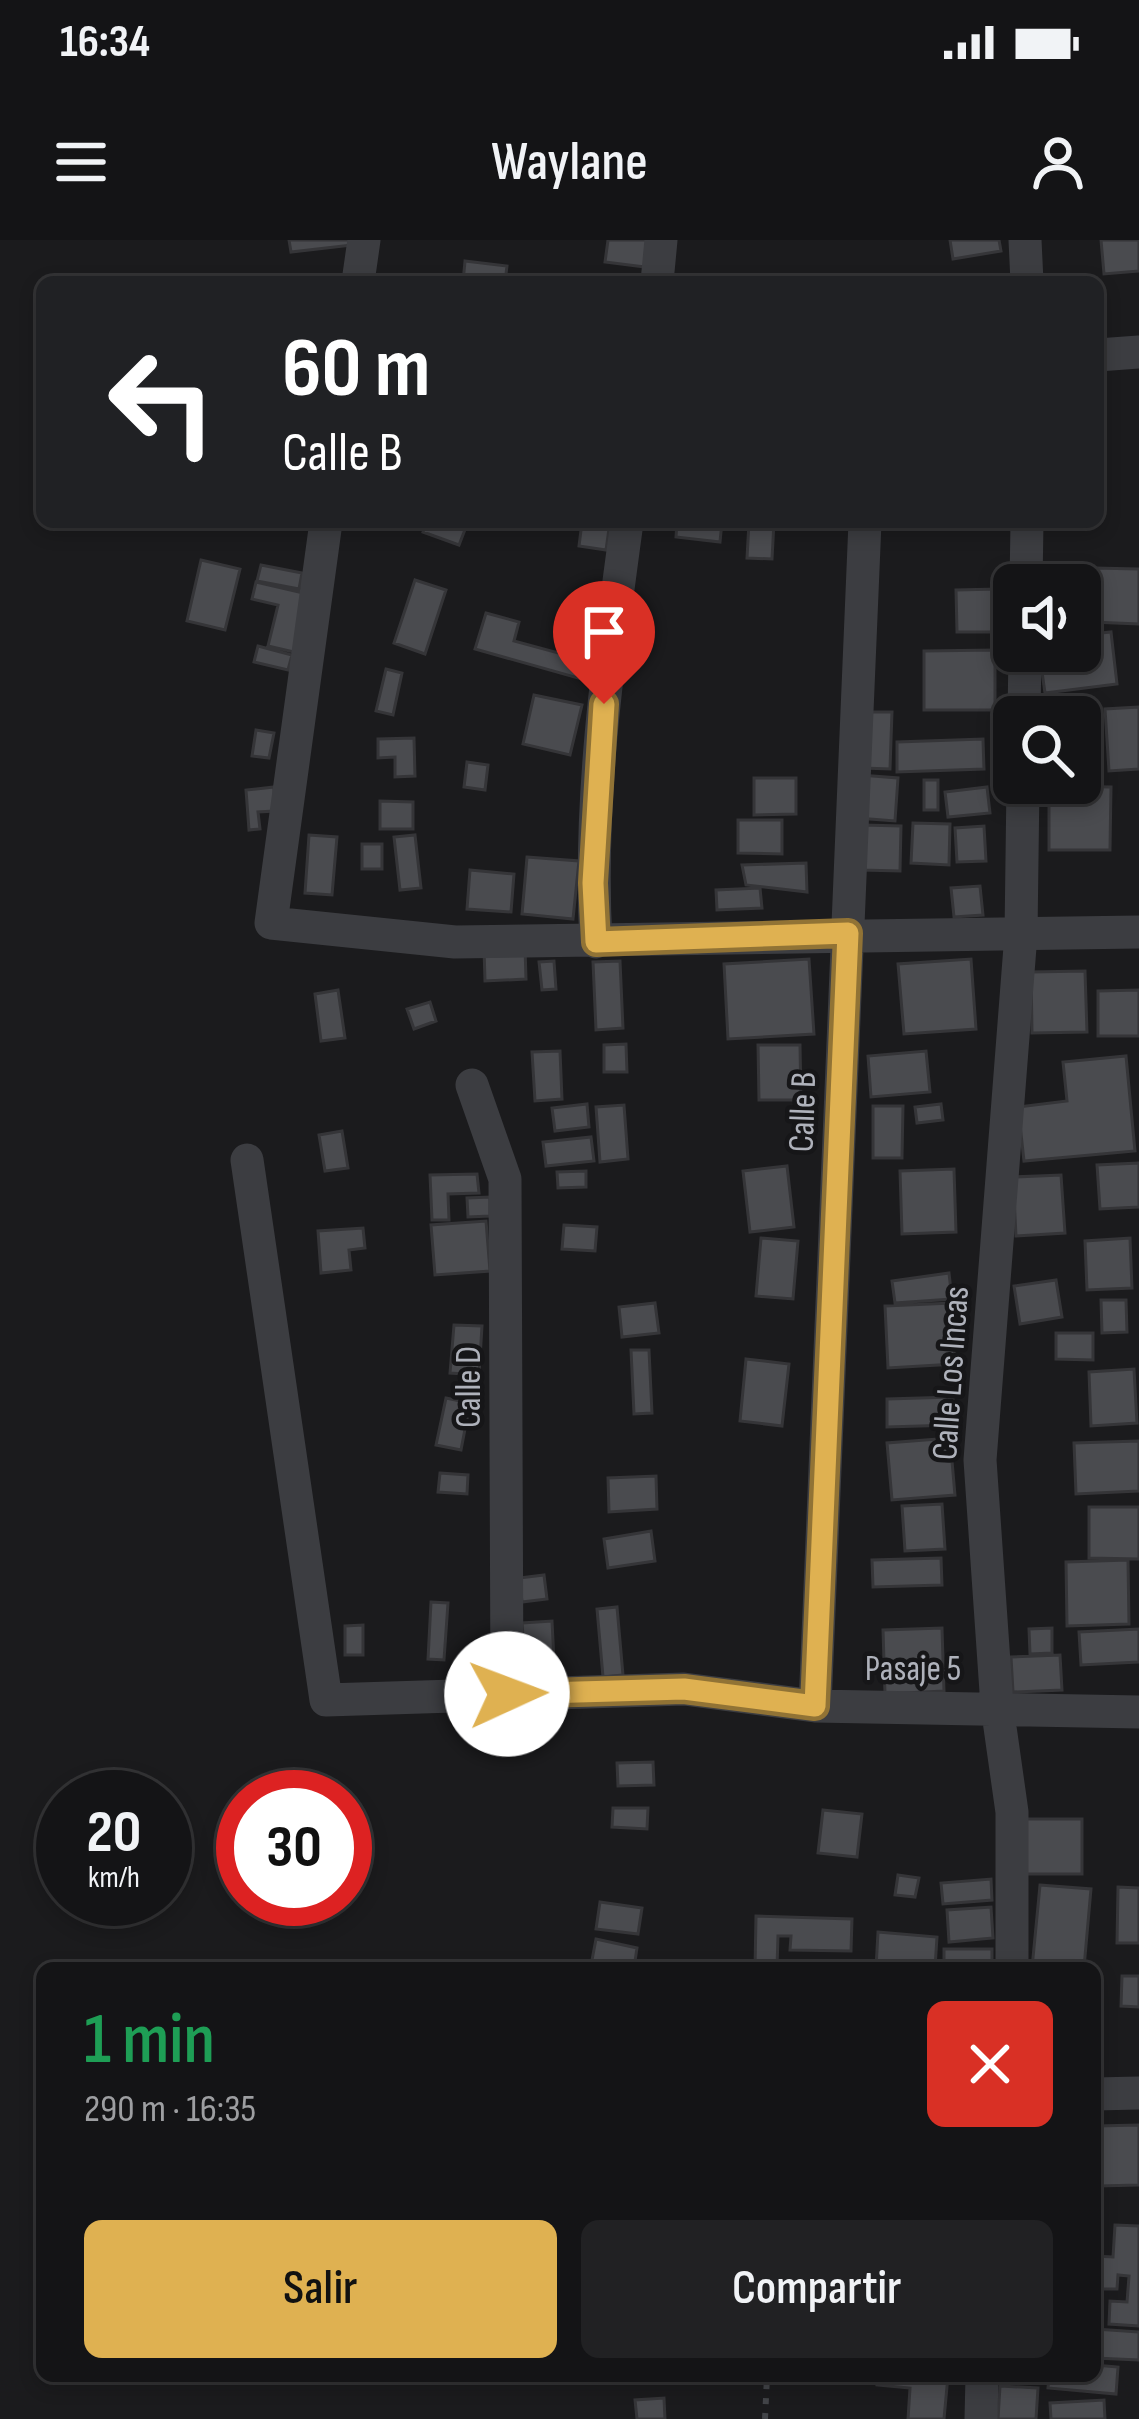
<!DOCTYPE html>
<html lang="es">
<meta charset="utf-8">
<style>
:root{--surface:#141416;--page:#212123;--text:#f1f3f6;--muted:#9d9ea1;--line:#333335;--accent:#dfb151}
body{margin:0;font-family:"Sofia Sans Condensed",sans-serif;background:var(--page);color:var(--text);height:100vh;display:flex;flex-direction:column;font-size:45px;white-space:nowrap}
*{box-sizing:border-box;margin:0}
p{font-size:39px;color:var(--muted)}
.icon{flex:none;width:66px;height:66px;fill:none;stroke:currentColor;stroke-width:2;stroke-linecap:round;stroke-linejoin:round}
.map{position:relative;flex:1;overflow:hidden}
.side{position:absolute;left:36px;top:1722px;width:1065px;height:420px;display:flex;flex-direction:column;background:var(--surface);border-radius:18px;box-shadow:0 6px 18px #0003,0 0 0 3px var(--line)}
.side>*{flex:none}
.top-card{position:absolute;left:36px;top:36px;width:1068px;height:252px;border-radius:18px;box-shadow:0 6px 18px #0003,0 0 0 3px var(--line);background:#202124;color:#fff;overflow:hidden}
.tools{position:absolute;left:993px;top:324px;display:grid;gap:24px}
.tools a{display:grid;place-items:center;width:108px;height:108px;border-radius:18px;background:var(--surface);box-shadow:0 6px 18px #0003,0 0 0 3px var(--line);font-size:60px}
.speed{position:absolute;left:36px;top:1530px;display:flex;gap:24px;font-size:60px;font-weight:700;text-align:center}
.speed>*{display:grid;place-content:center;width:156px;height:156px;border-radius:50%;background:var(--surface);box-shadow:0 6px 18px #0003,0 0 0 3px var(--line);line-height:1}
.speed small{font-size:30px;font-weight:400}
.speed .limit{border:18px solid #d22;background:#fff;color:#111}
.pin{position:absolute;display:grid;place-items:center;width:102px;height:102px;color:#fff;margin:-123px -51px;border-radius:50% 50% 50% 0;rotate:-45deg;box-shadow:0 0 12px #0007}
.pin .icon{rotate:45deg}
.me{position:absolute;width:132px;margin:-66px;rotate:88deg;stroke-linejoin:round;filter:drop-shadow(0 0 9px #0008)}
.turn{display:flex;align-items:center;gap:42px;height:252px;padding:0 48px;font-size:54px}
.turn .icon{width:156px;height:156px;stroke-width:2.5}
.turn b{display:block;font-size:84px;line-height:102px}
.round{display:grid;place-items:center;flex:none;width:126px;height:126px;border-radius:18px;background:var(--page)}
.head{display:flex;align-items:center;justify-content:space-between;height:204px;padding:0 48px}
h1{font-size:72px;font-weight:600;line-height:90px;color:#1e9e55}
.button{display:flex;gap:24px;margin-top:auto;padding:24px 48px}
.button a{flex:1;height:138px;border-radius:18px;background:var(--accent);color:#111;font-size:48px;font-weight:600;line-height:138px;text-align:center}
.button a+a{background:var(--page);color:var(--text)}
.status{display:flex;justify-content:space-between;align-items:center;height:84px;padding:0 60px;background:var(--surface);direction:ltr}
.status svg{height:33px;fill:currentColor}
header{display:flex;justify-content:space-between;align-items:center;height:156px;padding:0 48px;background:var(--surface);font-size:54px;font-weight:600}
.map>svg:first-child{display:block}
.building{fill:#4a4b4f;stroke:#353538;stroke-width:3}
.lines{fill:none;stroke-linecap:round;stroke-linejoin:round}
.path{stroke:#424448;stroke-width:6;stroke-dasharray:6 9;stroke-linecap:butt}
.street{stroke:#3c3d41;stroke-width:33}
.route-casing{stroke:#917335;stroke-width:30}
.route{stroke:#dfb151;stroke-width:21}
.labels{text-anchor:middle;stroke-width:9;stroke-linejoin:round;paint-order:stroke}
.street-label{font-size:36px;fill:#afb2bb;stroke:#161618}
</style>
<div class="status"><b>16:34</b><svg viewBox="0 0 49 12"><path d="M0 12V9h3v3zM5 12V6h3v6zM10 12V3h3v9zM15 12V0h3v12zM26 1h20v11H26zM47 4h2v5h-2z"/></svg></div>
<header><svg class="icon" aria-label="menu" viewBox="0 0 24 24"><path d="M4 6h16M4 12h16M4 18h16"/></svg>Waylane<svg class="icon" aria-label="person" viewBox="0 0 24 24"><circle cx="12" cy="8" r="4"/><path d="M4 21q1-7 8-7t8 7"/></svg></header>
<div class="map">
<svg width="1139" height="2179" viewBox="0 0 1139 2179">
<rect width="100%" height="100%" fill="#1b1b1d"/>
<path class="building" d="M289,0H360L361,4L291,12Z
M608,0H648L645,27L605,22Z
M950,0H999L1001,11L953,19Z
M1101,0H1139V31L1104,34Z
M465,21L507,26L505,42H463Z
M427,282H468L459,305L423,292Z
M582,282H610L606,310L579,306Z
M677,282H722L720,302L676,297Z
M749,282H774L772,319L747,318Z
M201,320L240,329L225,390L187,381Z
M261,325L302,333L299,349L257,341Z
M1094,328L1139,329V384L1092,382Z
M415,340L446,350L425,414L394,403Z
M256,342L312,355L298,413L268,406L278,365L252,359Z
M998,349V392H957L956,350Z
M486,373L519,382L514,401L562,414L573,375L601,383L585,440L475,409Z
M1111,392L1117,444L1045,453L1039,411H1080V395Z
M258,406L292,415L288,430L254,422Z
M995,410V470H924V411Z
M386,429L402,433L393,475L376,471Z
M534,455L582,465L570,515L523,504Z
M1139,467V529L1109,531L1105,469Z
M866,472H892L890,529L863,528Z
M256,490L274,493L269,518L252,516Z
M414,498L415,536L395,537V517L378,518V499Z
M983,499L984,529L897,532V502Z
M467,522L488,525L485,550L464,547Z
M860,535L898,538L895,581L857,578Z
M754,538H796V574L754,575Z
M924,540H938V570H924Z
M1049,546L1111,547L1110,610H1049Z
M274,547L275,571L258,572L260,589L249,590L246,550Z
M987,547L990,573L948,577L945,552Z
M380,561L413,562V589H380Z
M738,580H782V614L738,613Z
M913,583L950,584L949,625L911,623Z
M863,585L901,586L900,631L861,630Z
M984,586L986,621L957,622L955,588Z
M309,595L337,597L332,655L305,653Z
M415,595L421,648L400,650L394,597Z
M362,604H382V629H362Z
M527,617L579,621L573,679L522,674Z
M806,623L807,652L746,645L742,625Z
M470,630L514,634L511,672L467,669Z
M980,646L983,675L954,677L951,648Z
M760,648L762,668L717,670L716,650Z
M525,707L526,739L485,741L484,709Z
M809,719L814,794L728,799L724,724Z
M971,719L976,789L904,794L898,724Z
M554,721L556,749L542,750L539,722Z
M620,721L623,788L596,790L593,722Z
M1085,731L1087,792L1032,793L1031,732Z
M338,750L345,798L321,801L315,754Z
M1139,750V796H1098V751Z
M430,762L436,781L414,789L407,769Z
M626,804L627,832H604V805Z
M758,805H800L801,860H759Z
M560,811L562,859L535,861L532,812Z
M926,811L930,852L871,857L868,816Z
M1126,816L1135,911L1024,921L1018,867L1067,861L1063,822Z
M587,864L589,887L555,891L552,868Z
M941,864L943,880L917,883L915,867Z
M624,865L628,919L600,922L596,867Z
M873,866H903L902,918H873Z
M342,891L348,928L325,931L319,895Z
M591,897L594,921L546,926L543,902Z
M1139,923V967L1100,969L1097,925Z
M787,926L794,987L750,992L743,931Z
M954,929L956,992L902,994L900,931Z
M586,931V947L558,948L557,932Z
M477,934L479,953L448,954L449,980H432L430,935Z
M1061,935L1065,993L1016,996L1013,937Z
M490,957V976L468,977L467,958Z
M486,981L490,1031L435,1035L431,985Z
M564,985L597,987L595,1011L562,1009Z
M363,988L365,1008L349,1010L351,1030L321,1033L318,991Z
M761,998L798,1001L793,1059L756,1056Z
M1130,998L1132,1048L1087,1050L1085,1001Z
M949,1033L952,1059L895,1063L892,1041Z
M1056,1040L1062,1077L1020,1084L1014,1046Z
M1101,1060H1126L1127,1092L1102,1093Z
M655,1063L659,1093L622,1097L619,1067Z
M952,1063L955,1124L888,1128L885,1066Z
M454,1085L482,1086L479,1135L450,1133Z
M1056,1093H1093V1120L1056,1119Z
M631,1110H649L652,1173L634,1174Z
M746,1119L789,1124L782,1186L740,1181Z
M1134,1129L1137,1183L1091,1186L1089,1132Z
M953,1157L954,1185L887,1187V1159Z
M446,1158L470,1163L461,1210L436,1205Z
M950,1198L955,1255L892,1260L887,1203Z
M1139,1201V1251L1076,1254L1074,1203Z
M440,1233L468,1235L467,1254L438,1252Z
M656,1236L657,1269L609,1272L608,1238Z
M942,1264L945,1309L905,1311L902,1266Z
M1089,1267H1139V1319L1089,1318Z
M651,1291L655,1321L608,1328L604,1299Z
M941,1318L942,1345L873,1347L872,1320Z
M1128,1320L1129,1384L1067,1386L1066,1322Z
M544,1335L547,1359L522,1362L519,1338Z
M431,1362L448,1363L444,1420L428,1419Z
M617,1367L623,1435L603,1437L597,1369Z
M552,1381L554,1420L525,1422L522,1383Z
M363,1385V1415H345V1386Z
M942,1388L944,1451L885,1454L883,1390Z
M1052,1388V1413L1030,1414L1029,1389Z
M1139,1389V1422L1081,1425L1079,1392Z
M1060,1415L1062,1450L1013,1452L1011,1417Z
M653,1522L654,1545L618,1546L617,1523Z
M613,1568H648L647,1589L612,1587Z
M823,1570L862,1574L857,1617L818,1613Z
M1026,1579H1082V1634H1026Z
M898,1635L919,1638L915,1657L895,1655Z
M991,1639L992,1660L943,1664L941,1643Z
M1040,1645L1091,1649L1084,1728H1032Z
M1118,1647L1139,1648V1703H1117Z
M600,1662L642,1668L638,1694L596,1689Z
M991,1667L993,1698L949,1702L947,1670Z
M756,1676L852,1679L851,1711L790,1710L791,1696H778L777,1728H755Z
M878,1692L937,1697L935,1728H876Z
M596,1699L637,1708L634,1728L592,1720Z
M944,1709H992V1728H944Z
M1122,1736H1139V1767L1121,1766Z
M1139,1885V1945L1099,1946L1097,1886Z
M1115,1985L1139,1986V2086L1109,2084L1110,2061L1127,2062L1129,2036L1118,2035L1117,2049H1095V2016L1113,2017Z
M1095,2089L1139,2092V2120L1095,2118Z
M1095,2125L1118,2127L1116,2154L1048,2148L1049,2136H1095Z
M878,2136H948L944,2179H908L910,2148L877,2145Z
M1000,2146L1038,2148L1036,2179H998Z
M664,2158L665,2179H637L635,2160Z
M1104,2160L1105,2179H1051L1050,2163Z"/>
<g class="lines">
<path class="path" d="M765,2179L767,2136"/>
<path class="street" d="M1025,0L1027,42
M358,42L364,0
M657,42L661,0
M1098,115L1139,112
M326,282L271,683L455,702L1139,692
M1026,345L1027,282
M1024,477L1025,411
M596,702C588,563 608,420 627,282
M472,845L505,939L507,1454
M247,920L326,1460L684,1449L815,1466L1139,1472
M815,1466L865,282
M1012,1728V1572L997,1466L980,1220L1021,694L1023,543
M1095,1854L1139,1853
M981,2179L982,2136"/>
</g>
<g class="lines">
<defs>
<path id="route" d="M507,1454L684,1449L815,1466L848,693L596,702L593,643L604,464"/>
</defs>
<use href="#route" class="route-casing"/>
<use href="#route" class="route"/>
</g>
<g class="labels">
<g class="street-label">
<text transform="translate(801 872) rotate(-88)" y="13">Calle B</text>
<text transform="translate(949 1133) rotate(-86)" y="13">Calle Los Incas</text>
<text transform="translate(467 1147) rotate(-90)" y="13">Calle D</text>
<text x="913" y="1440">Pasaje 5</text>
</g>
</g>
</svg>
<div class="tools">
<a><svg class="icon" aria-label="sound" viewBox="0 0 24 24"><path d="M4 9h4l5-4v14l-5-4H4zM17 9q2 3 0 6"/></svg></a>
<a><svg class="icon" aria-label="search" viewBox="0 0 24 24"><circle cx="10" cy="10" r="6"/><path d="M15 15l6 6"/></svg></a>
</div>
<div class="speed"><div>20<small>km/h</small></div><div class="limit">30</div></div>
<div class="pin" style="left:604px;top:464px;background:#d93025"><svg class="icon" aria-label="arrive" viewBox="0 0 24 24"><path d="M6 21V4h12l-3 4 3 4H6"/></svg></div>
<svg class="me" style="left:507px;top:1454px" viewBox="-20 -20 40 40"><circle r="19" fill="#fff"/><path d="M0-13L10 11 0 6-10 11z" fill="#dfb151"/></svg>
<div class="top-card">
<div class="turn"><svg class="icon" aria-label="left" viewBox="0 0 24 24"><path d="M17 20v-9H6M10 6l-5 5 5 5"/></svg><div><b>60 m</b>Calle B</div></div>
</div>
<section class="side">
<div class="head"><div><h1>1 min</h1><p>290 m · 16:35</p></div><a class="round" style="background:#d93025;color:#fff"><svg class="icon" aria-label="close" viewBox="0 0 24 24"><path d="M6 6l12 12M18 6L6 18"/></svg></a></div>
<div class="button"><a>Salir</a><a>Compartir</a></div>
</section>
</div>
